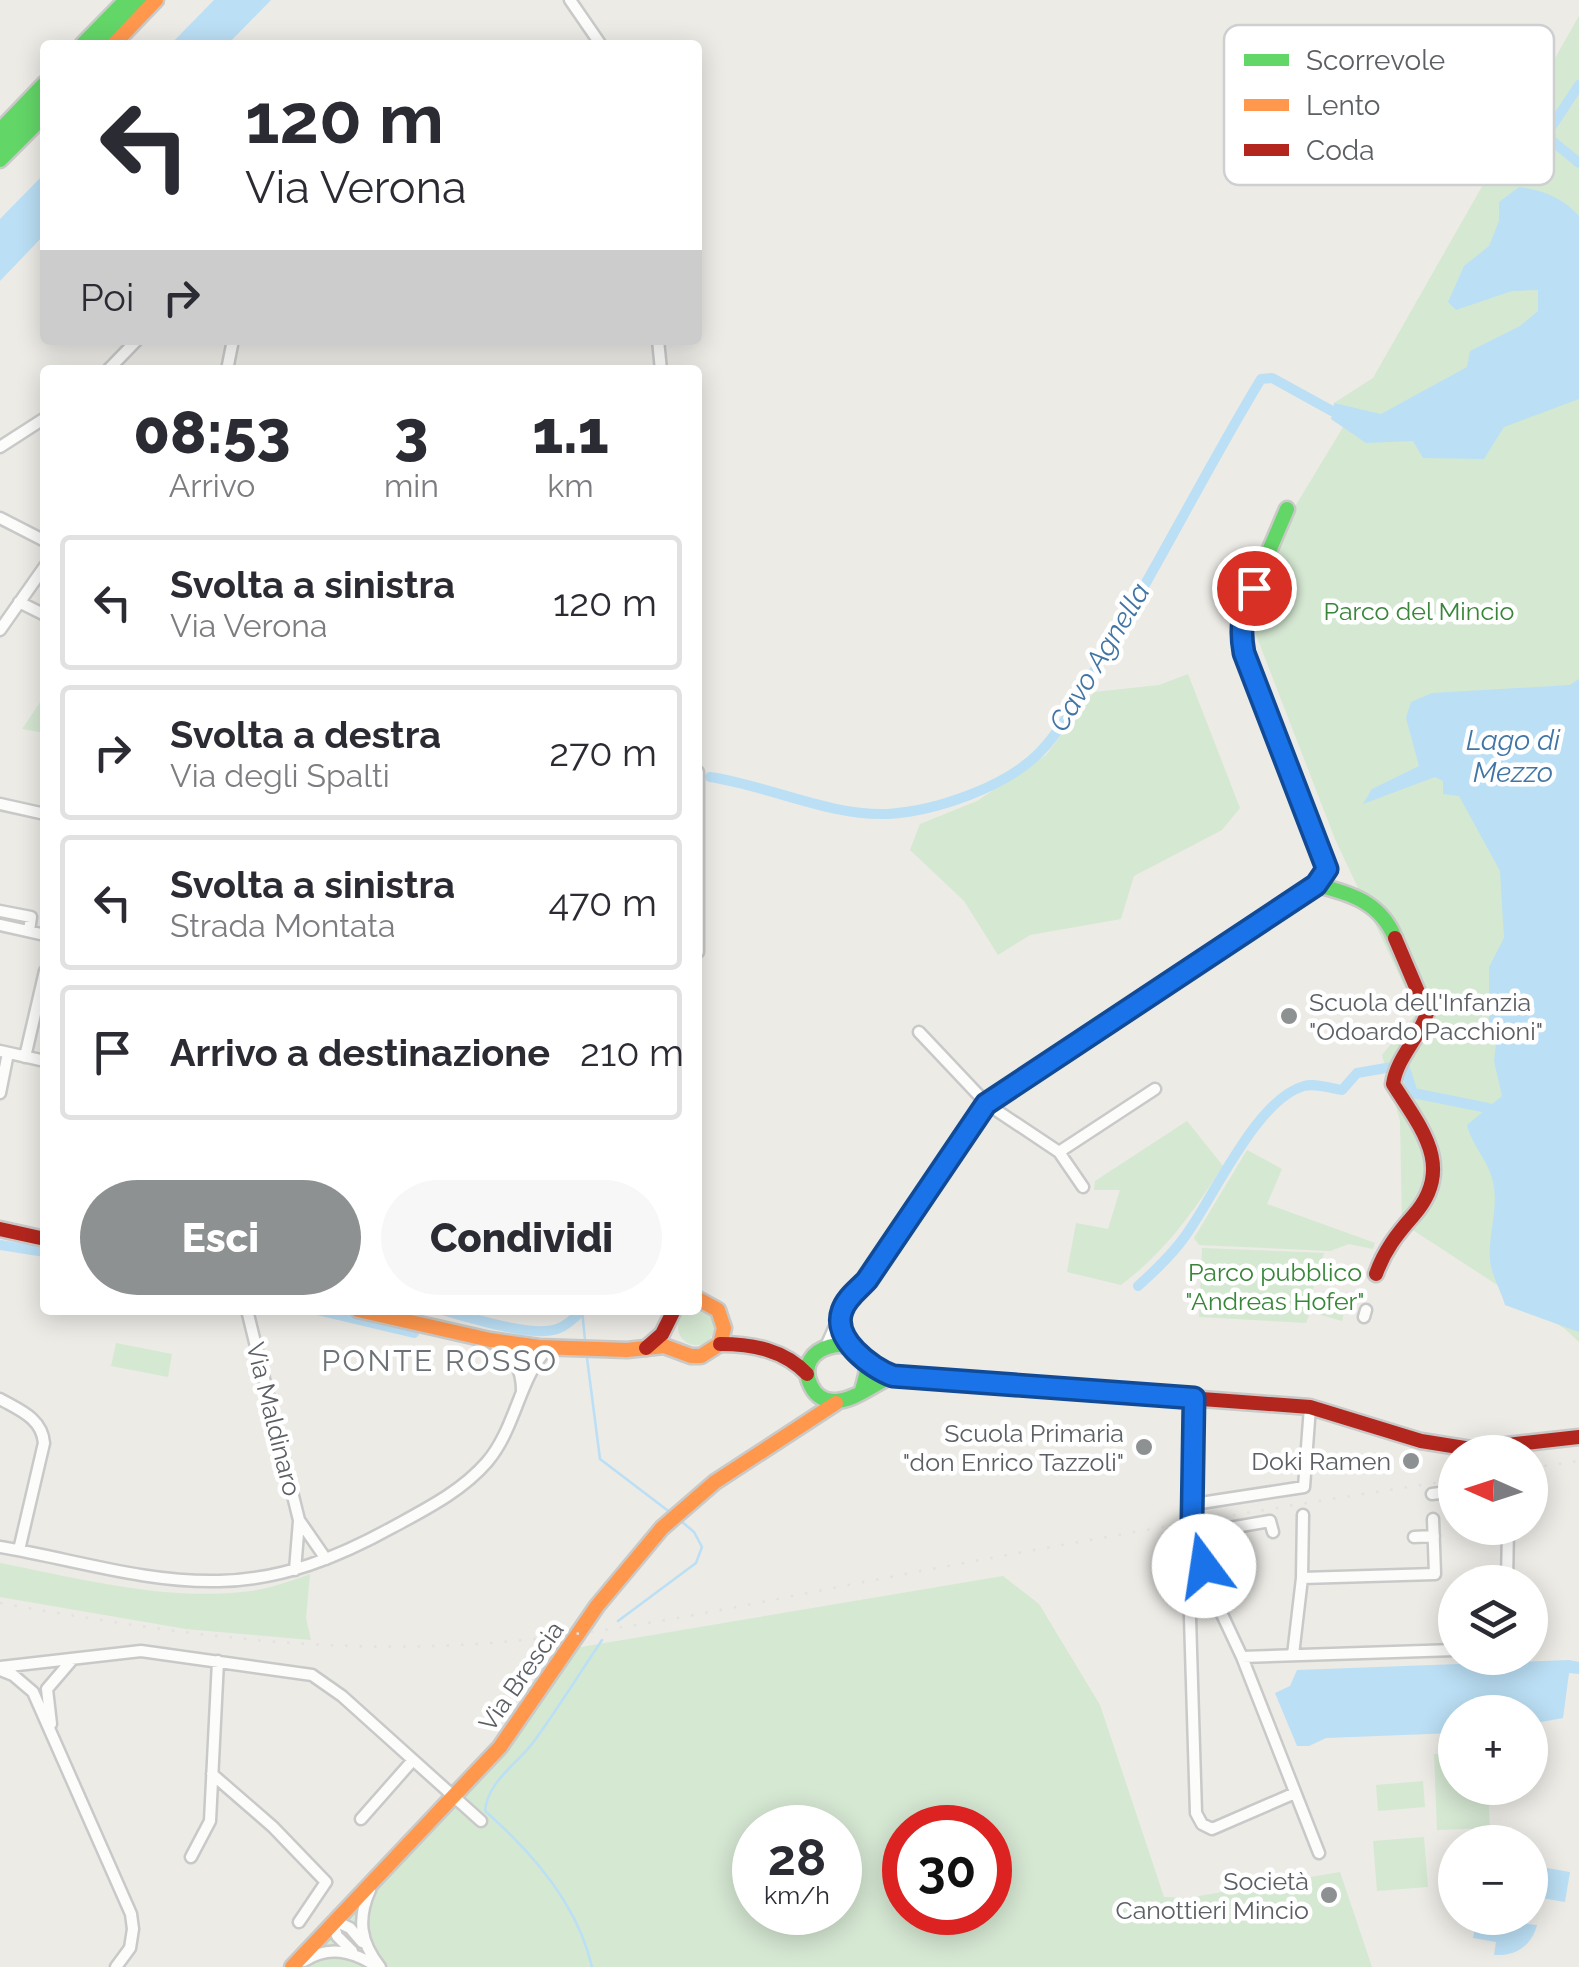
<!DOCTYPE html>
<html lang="it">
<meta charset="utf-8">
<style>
:root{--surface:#fff;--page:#f7f7f7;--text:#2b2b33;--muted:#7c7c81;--line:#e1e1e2;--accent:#8e9192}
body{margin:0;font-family:Raleway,sans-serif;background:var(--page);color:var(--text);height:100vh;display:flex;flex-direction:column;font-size:38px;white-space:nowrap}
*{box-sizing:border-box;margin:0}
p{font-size:32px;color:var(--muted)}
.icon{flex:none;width:55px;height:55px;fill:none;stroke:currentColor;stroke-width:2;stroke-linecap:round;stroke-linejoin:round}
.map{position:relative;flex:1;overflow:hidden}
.drawer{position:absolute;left:40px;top:365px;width:662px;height:950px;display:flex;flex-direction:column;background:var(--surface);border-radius:10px;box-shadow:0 5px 25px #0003}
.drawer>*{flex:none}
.top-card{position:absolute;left:40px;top:40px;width:662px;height:305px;border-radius:10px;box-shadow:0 5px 25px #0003;background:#fff;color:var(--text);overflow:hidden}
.needle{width:65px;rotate:273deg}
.fabs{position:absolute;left:1438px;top:1435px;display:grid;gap:20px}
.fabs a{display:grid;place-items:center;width:110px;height:110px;border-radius:50%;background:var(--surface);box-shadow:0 5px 25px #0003;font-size:50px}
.speed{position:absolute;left:732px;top:1805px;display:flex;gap:20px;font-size:50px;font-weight:700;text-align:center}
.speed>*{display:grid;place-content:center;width:130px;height:130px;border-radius:50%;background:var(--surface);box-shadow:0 5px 25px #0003;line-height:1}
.speed small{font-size:25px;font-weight:400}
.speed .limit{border:15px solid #d22;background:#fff;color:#111}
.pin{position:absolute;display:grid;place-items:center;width:85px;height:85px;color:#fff;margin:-42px;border:5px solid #fff;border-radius:50%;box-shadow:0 2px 10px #0007}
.me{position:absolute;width:110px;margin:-55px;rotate:346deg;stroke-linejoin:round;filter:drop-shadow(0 0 8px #0008)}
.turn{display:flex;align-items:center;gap:35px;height:210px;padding:0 40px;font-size:45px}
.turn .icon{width:130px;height:130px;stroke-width:2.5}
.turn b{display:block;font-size:70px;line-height:85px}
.then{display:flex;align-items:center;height:95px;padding:0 40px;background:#0003;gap:20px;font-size:38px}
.eta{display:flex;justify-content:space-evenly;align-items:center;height:170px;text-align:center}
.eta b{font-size:60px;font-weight:800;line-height:70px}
.button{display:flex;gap:20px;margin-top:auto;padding:20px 40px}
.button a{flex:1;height:115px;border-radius:60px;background:var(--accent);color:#fff;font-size:40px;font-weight:800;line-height:115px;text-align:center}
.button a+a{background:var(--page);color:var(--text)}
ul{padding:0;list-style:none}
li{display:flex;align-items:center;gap:30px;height:135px;margin:0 20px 15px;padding:0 20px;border:5px solid var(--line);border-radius:10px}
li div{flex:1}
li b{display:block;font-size:38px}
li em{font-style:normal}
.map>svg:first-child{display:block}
.green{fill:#d5e8d2;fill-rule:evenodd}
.water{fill:#bbdff5}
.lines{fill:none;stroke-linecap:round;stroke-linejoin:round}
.stream{stroke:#bbdff5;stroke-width:2.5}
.canal{stroke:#bbdff5;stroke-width:10}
.street-casing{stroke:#c9c9c9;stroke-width:15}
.fast-casing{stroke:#c9c9c8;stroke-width:19}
.slow-casing{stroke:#c9c9c8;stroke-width:19}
.jam-casing{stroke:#c9c9c8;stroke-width:19}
.street{stroke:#fcfcfb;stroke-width:10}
.fast{stroke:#63d668;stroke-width:14}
.slow{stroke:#ff974d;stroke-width:14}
.jam{stroke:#b3261e;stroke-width:14}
.rail{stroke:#e3e2e2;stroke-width:2.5;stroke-dasharray:2.5 12;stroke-linecap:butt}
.route-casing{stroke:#114b97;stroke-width:25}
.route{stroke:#1a73e8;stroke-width:18}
.poi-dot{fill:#8e9192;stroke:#fff;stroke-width:4}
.labels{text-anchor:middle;stroke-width:9;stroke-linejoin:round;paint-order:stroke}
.park-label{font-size:25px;fill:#39863a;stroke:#fff}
.poi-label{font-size:25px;fill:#5c6064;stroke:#fff;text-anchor:end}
.street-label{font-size:25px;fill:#5c6064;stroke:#fff}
.water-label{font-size:28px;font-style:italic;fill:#4175a5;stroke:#fff}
.quarter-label{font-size:30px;letter-spacing:2.5px;fill:#6d7276;stroke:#fff}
.key{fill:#fff;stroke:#cecfd0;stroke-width:2.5}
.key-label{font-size:28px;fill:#5c6064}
</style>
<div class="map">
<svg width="1579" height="1967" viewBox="0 0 1579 1967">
<rect width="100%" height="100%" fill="#ecebe6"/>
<path class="green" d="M1579,16V1342L1565,1329L1402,1223L1400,1121L1382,1055L1417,1013L1335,839L1241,596L1354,409L1334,403L1373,378Z
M1188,674L1240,808L1222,830L1134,876L1121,919L1030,935L998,955L964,901L910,850L920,824L977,801L1046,755L1094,692L1159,685Z
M45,695V733L22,729Z
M1187,1121L1223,1166C1194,1211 1165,1252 1121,1285L1067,1272L1076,1223L1108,1229L1120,1190H1094L1095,1181Z
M1247,1150L1282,1169L1267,1204L1375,1243L1373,1249L1349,1244L1330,1251L1199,1245L1194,1238Z
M1202,1248L1324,1253L1309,1302L1344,1312L1342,1321L1310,1312L1306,1323L1199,1317Z
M678 1327a18 18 0 1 1 36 0a18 18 0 1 1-36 0Z
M116,1343L172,1354L168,1377L111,1366Z
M0,1563C81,1579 168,1602 251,1591C271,1588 291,1581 310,1574L306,1618L311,1640L186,1629L0,1597Z
M1003,1576L1039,1604L1100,1705L1164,1897L1187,1898L1340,1872L1372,1967H291L482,1766L569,1649ZM755,1828H840V1912H755ZM905,1828H990V1912H905Z
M1455,1753V1788H1488L1490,1828L1437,1830L1434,1754Z
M1423,1781L1425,1807L1378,1811L1376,1785Z
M1424,1837L1428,1887L1377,1891L1373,1841Z"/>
<path class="water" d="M214,0H271L227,45H170Z
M45,173V234L0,281V219Z
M1519,187C1545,191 1561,197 1579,216V399L1504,427L1484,459L1423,458L1413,441L1366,443L1331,419L1334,403L1381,414L1467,367L1470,351L1520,326L1538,311V290L1512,291L1456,310L1448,302L1464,266L1489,246L1499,221V202Z
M1579,679V1332L1505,1305C1501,1291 1491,1274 1490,1260C1488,1234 1499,1208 1493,1182C1489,1161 1472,1146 1467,1125L1502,1096L1494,1061L1497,1036L1489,1025V967L1504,938L1500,871L1459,796L1443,794V781L1435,777L1363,804L1372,789L1419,766L1406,718L1411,702L1432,693L1570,685Z
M1569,1660L1579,1662V1674L1569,1673L1563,1718L1530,1724V1712H1455V1733L1326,1738L1309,1746H1297L1275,1693L1290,1686L1297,1670Z
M1530,1865L1570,1872L1565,1902L1530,1896Z
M1477,1918L1537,1925C1532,1944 1518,1955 1498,1955H1494L1496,1942L1473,1938Z"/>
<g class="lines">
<path class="stream" d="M582,1310L585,1340
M587,1358L600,1459L671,1513
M618,1621L696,1563L702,1547L694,1532L681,1521
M592,1967C578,1905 531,1851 485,1811C488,1780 518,1764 535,1740C558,1708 580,1673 602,1640"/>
<path class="canal" d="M1579,85L1550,129L1551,140L1579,163
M710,777C770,786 828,816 888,814C936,811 1006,787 1040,752C1066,725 1083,688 1103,657C1158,566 1206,470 1261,379L1272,378L1332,411
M0,1245L45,1252
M1138,1286C1157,1269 1176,1251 1190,1229C1217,1190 1258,1099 1304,1086C1315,1083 1330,1088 1342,1090L1357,1073L1404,1065L1413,1093L1488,1108
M317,1310L414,1333
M441,1310C470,1317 531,1338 557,1329C568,1325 575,1318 582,1310"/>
<defs>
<path id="street" d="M570,0L601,45
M658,340L661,370
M108,370L137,340
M227,370L233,340
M0,447L45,418
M0,518L45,541
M19,602L45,615
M0,630L45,566
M698,772V952
M0,804L45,814
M0,911L31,917L29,931
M0,925L45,935
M919,1032L987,1104L1059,1152L1083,1187
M0,1051L45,1061
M25,1057L45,971
M0,1093L8,1053
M1059,1152L1155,1089
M247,1310L299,1520L326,1559
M1364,1317L1366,1310
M495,1344C514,1355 522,1369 522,1391
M827,1344L844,1306L867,1280L987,1104L1316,885
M524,1377L539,1347
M1194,1398V1534L1213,1595L1242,1657L1319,1853
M0,1399C19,1410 42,1418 44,1443L19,1550
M1432,1494L1455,1491
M1194,1504L1304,1487L1310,1407
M1194,1534L1270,1521L1273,1532
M1194,1535L1189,1585L1196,1813L1202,1824L1212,1829L1295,1793
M1414,1537L1434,1536
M0,1547C72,1559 146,1583 219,1581C282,1580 339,1557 393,1527C426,1509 462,1491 487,1462C516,1428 519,1378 548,1348
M295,1570L299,1521
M1302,1578L1435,1574L1433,1519
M1507,1582L1508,1528
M1293,1655L1302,1578L1303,1515
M1242,1657L1455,1650
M0,1667L141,1651L312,1675L342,1696L481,1821
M0,1670L13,1675L33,1692L131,1914L133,1929L130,1948L116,1967
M51,1724L47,1689L71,1661
M212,1774L273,1827L326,1882L299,1922
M361,1819L413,1760
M191,1857L210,1821L218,1661
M370,1890C357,1919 360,1942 380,1967
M335,1921L350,1928L362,1942
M333,1924L337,1936L352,1951
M304,1961C329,1945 352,1951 376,1966"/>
<path id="fast" d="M82,45L126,0
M98,45L142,0
M0,130L45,83
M0,144L45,99
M0,160L45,115
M1287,509L1242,614L1240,630L1244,653L1327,869L1316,885C1351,893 1381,903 1395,938
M862,1390C864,1383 867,1374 867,1367C863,1329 790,1344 811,1386C816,1396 825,1402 836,1401C856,1400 874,1383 893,1376"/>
<path id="slow" d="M113,45L156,0
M358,1310L490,1340L539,1347L627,1350L664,1346L691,1356H701L720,1344L724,1328L718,1310L698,1299
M292,1967L500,1747L597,1606L662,1528L715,1482L836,1403"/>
<path id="jam" d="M0,1229L45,1239
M1376,1274C1384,1251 1397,1234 1413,1216C1456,1168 1421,1128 1393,1084C1397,1057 1419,1039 1427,1013L1395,938
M720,1344C753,1344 784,1350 807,1374
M646,1348L662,1334L674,1310
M864,1360L893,1376L1310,1407L1421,1441L1471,1449L1579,1437"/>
</defs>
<use href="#street" class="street-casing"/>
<use href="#fast" class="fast-casing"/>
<use href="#slow" class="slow-casing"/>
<use href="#jam" class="jam-casing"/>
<use href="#street" class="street"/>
<use href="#fast" class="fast"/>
<use href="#slow" class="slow"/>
<use href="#jam" class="jam"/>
<path class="rail" d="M1530,1468L1579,1461
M0,1603C152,1630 302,1653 457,1645C603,1638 746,1604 890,1577C1078,1541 1266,1508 1455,1480"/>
</g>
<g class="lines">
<defs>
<path id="route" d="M1204,1566L1192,1520L1194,1398L893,1376C871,1368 832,1339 842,1311C846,1298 858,1290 867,1280L986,1104L1316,885L1327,869L1244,653C1239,626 1243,612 1254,588"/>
</defs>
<use href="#route" class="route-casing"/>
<use href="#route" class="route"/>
</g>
<g class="poi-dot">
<circle cx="1289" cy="1016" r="10"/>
<circle cx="1144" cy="1447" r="10"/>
<circle cx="1411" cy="1461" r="10"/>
<circle cx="1329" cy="1895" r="10"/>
</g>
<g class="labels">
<g class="park-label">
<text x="1419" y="620">Parco del Mincio</text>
<text x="1275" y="1281">Parco pubblico<tspan x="1275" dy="29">"Andreas Hofer"</tspan></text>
</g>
<g class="poi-label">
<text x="1309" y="1011" text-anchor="start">Scuola dell'Infanzia<tspan x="1309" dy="29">"Odoardo Pacchioni"</tspan></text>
<text x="1124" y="1442">Scuola Primaria<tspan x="1124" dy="29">"don Enrico Tazzoli"</tspan></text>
<text x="1391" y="1470">Doki Ramen</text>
<text x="1309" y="1890">Società<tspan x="1309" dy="29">Canottieri Mincio</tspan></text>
</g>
<g class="street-label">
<text transform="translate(274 1419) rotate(76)" y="9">Via Maldinaro</text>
<text transform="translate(521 1676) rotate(-55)" y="9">Via Brescia</text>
</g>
<g class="water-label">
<text transform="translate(1099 657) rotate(-59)" y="10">Cavo Agnella</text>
<text x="1513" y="750">Lago di<tspan x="1513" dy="32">Mezzo</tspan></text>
</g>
<g class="quarter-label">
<text x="440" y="1371">PONTE ROSSO</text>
</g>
</g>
<rect x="1224" y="25" width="330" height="160" rx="15" class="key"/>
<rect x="1244" y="54" width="45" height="12" fill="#63d668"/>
<rect x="1244" y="99" width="45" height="12" fill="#ff974d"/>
<rect x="1244" y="144" width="45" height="12" fill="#b3261e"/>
<g class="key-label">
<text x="1306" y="70">Scorrevole</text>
<text x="1306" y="115">Lento</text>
<text x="1306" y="160">Coda</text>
</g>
</svg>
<div class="fabs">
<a><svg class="needle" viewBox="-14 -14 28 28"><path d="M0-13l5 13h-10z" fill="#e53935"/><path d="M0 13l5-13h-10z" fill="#7c7c81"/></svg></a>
<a><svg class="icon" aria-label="layers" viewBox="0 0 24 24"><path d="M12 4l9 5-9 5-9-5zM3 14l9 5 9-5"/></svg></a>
<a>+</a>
<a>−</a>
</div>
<div class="speed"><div>28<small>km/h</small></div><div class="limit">30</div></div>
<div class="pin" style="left:1254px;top:588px;background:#d93025"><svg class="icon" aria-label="arrive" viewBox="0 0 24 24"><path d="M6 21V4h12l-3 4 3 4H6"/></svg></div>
<svg class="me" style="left:1204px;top:1566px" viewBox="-20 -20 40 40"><circle r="19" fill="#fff"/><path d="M0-13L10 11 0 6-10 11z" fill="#1a73e8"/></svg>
<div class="top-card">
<div class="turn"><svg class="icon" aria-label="left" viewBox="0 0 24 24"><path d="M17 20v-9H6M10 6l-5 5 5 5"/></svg><div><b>120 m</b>Via Verona</div></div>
<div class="then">Poi<svg class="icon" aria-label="right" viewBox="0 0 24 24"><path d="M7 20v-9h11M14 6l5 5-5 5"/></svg></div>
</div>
<section class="drawer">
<div class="eta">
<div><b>08:53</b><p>Arrivo</p></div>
<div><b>3</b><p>min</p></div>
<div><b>1.1</b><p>km</p></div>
</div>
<ul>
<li><svg class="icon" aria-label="left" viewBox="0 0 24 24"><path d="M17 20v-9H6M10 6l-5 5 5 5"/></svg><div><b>Svolta a sinistra</b><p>Via Verona</p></div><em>120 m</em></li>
<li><svg class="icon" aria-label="right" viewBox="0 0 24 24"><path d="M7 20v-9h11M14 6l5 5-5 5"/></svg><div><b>Svolta a destra</b><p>Via degli Spalti</p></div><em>270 m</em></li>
<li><svg class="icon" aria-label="left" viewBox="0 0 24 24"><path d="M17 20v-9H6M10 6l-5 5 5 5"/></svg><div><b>Svolta a sinistra</b><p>Strada Montata</p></div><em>470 m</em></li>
<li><svg class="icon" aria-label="arrive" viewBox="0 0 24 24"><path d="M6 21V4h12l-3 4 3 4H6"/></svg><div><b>Arrivo a destinazione</b></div><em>210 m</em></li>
</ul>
<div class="button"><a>Esci</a><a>Condividi</a></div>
</section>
</div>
